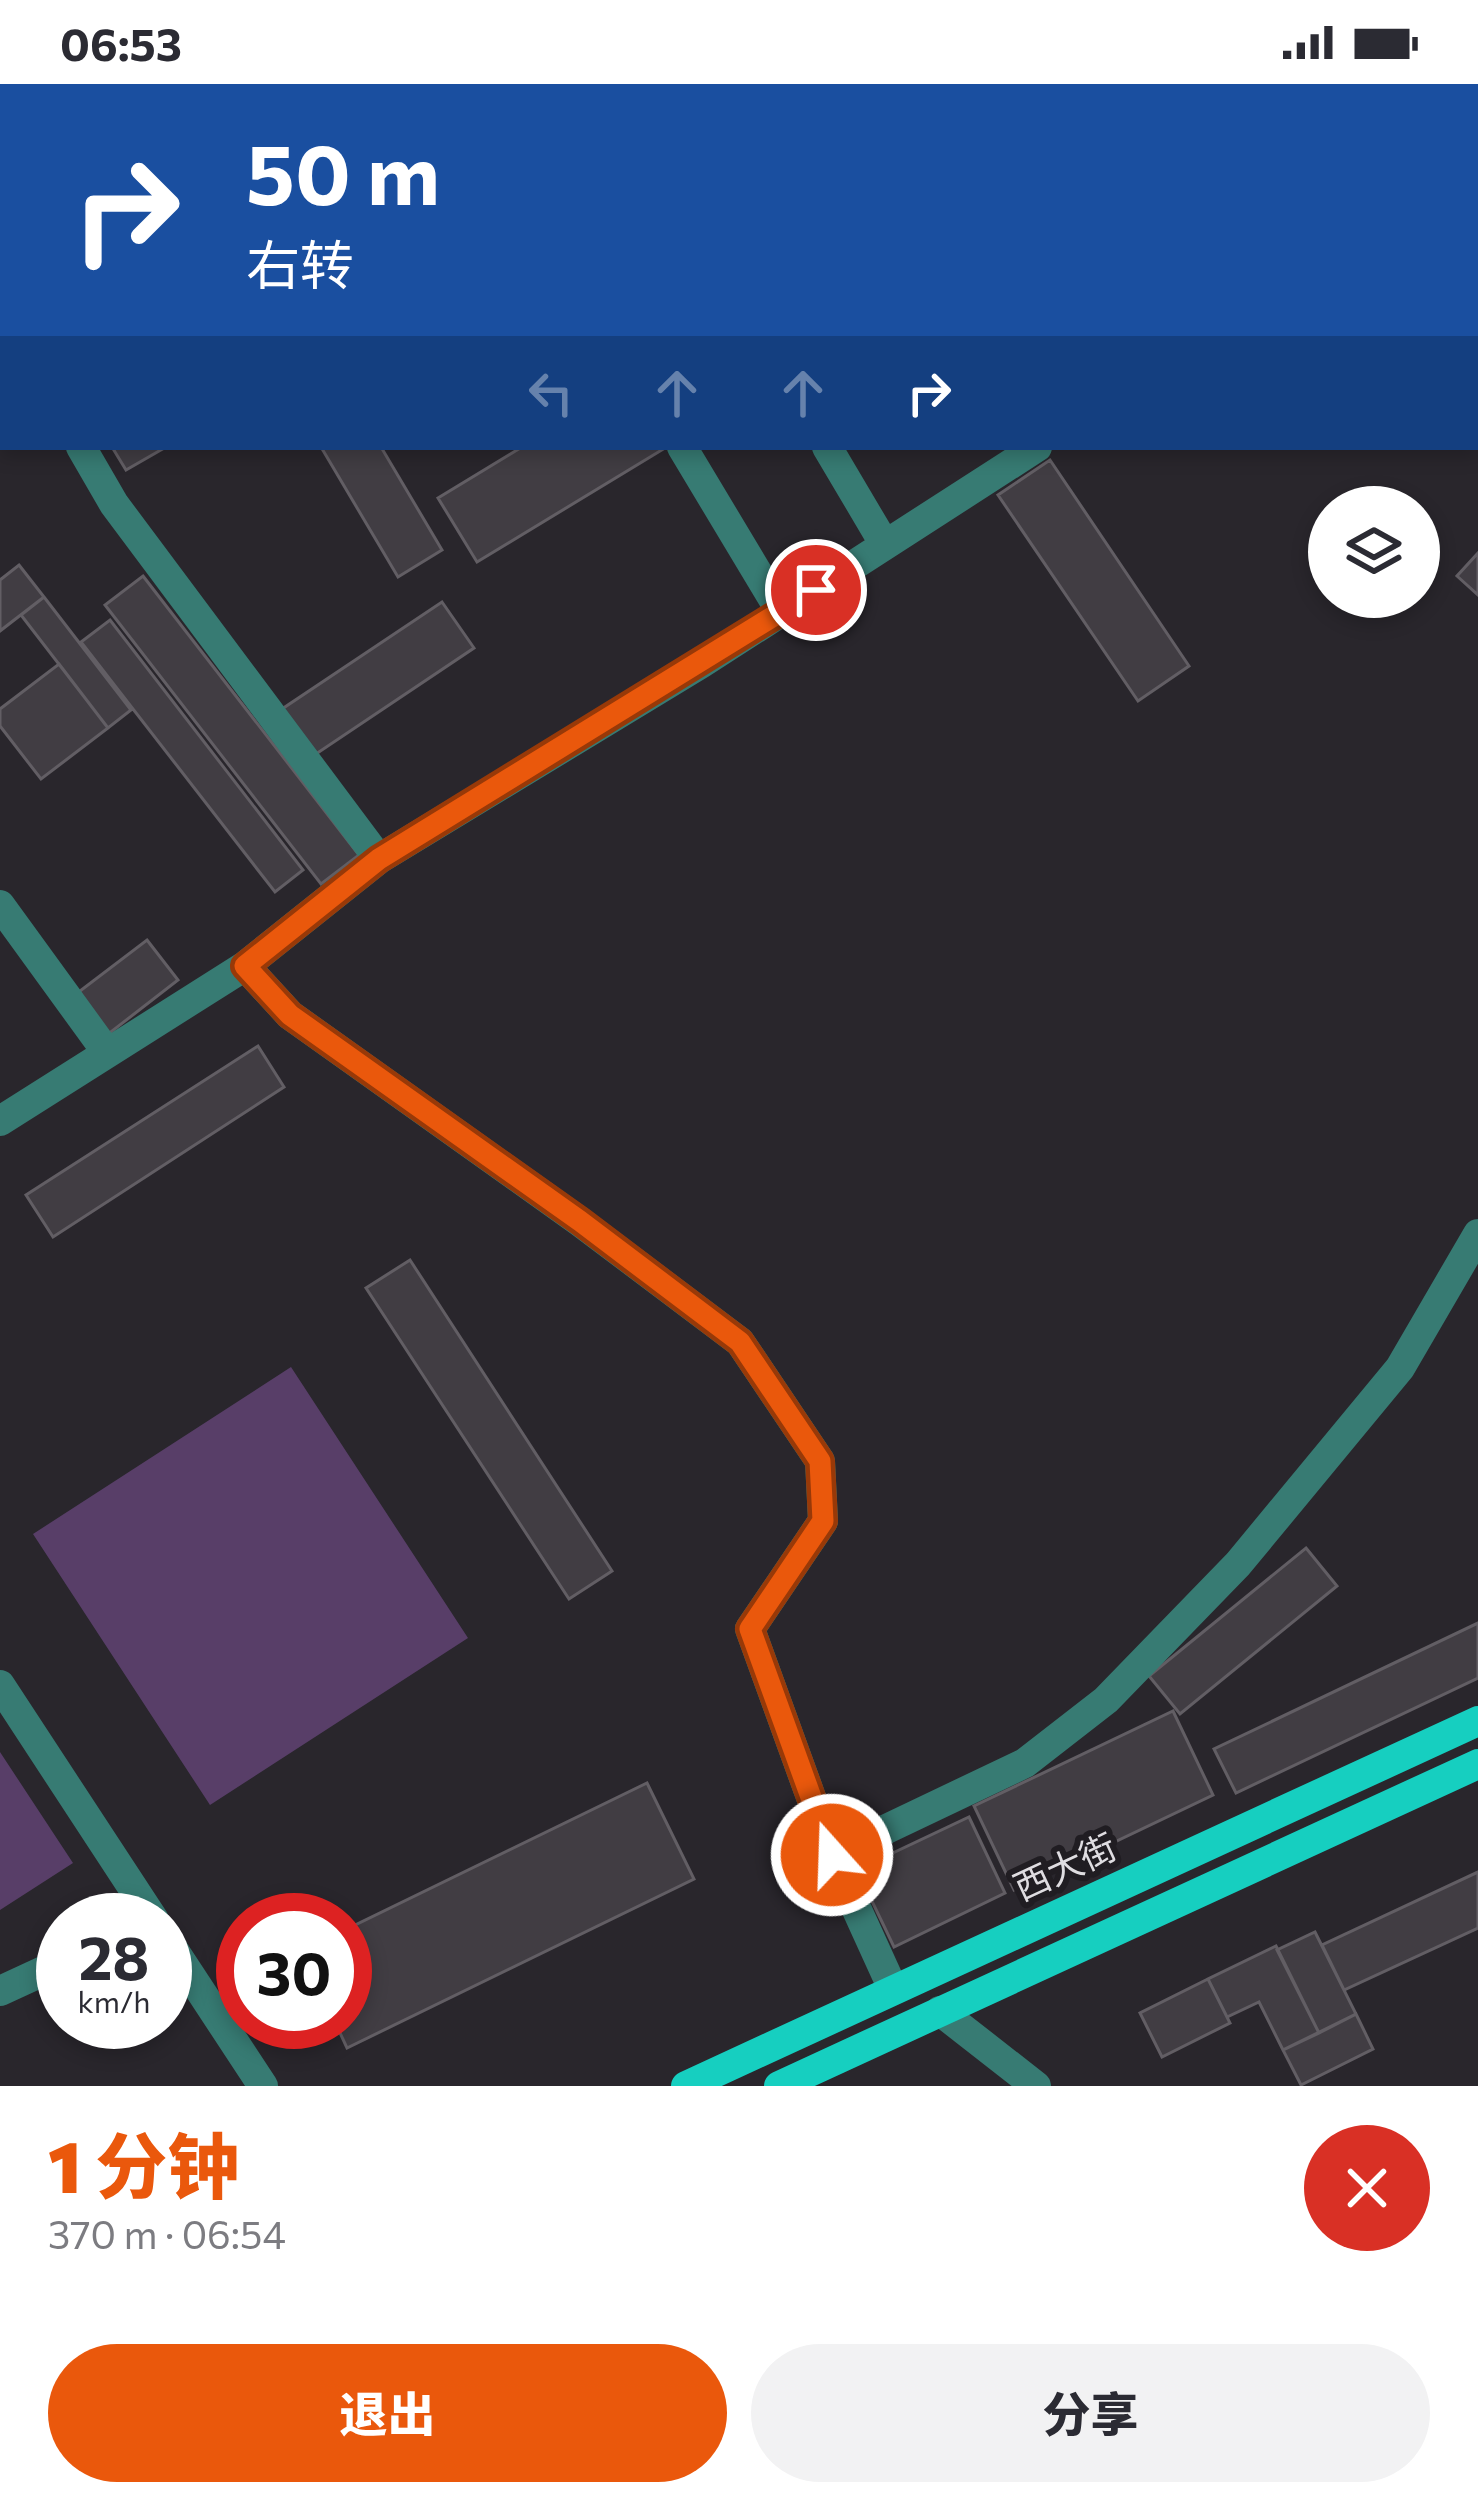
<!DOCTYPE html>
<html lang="zh">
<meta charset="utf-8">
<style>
:root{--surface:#fff;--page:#f2f2f3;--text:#2b2b33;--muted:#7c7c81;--accent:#ea580c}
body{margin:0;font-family:Commissioner,"Noto Sans SC",sans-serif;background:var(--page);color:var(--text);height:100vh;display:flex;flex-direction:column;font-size:45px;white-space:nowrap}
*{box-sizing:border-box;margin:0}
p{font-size:39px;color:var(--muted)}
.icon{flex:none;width:66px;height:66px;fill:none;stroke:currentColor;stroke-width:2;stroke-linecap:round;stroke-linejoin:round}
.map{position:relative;height:2002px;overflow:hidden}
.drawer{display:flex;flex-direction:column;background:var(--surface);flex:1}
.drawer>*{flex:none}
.hud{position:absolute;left:0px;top:0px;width:1479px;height:366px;box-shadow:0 6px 18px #0003;background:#1a4fa0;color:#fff;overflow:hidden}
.buttons{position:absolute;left:1308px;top:402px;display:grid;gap:24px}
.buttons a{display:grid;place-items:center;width:132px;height:132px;border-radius:50%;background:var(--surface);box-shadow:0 6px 18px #0003;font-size:60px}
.speed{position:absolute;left:36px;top:1809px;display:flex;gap:24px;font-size:60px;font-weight:700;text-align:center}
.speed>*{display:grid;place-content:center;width:156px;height:156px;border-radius:50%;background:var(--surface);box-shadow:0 6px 18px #0003;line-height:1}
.speed small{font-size:30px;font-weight:400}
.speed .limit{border:18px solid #d22;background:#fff;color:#111}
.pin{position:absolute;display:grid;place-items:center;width:102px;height:102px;color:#fff;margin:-51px;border:6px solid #fff;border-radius:50%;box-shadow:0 3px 12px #0007}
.me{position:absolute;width:132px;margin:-66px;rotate:340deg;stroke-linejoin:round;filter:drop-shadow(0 0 9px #0008)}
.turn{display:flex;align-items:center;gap:42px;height:252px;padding:0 48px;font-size:54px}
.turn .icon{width:156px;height:156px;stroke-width:2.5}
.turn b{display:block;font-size:84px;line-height:102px}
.lanes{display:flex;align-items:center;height:114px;padding:0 48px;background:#0003;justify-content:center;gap:60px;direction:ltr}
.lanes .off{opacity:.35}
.round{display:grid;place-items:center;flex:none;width:126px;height:126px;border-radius:63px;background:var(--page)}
.headline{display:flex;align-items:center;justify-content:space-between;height:204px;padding:0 48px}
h1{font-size:72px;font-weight:800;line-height:90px;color:var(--accent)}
.action{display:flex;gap:24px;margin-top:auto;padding:24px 48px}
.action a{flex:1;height:138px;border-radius:72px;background:var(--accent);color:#fff;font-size:48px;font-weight:800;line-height:138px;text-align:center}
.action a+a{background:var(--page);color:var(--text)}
.status{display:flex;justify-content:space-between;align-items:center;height:84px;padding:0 60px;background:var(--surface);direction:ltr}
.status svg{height:33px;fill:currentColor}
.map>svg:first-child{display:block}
.green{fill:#583e68}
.building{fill:#413d43;stroke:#625e64;stroke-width:3}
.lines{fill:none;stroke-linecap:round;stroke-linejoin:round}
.minor{stroke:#377b73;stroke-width:30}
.major{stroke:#16cfc0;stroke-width:30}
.route-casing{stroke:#983908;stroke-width:30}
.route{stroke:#ea580c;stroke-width:21}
.labels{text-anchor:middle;stroke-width:12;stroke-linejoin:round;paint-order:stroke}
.street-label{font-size:36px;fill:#dfdde1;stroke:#201d22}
</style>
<div class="status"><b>06:53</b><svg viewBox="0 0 49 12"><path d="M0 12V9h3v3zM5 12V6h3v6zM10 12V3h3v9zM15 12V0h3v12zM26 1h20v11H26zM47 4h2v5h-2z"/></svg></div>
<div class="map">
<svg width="1478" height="2002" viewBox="0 0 1478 2002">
<rect width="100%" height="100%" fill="#29262c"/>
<path class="green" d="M291,1283L468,1554L210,1721L33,1450Z
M0,1668L73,1779L0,1826Z"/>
<path class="building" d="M112,363H166L126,386Z
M321,363H381L442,466L398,493Z
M522,363H664L665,364L477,478L438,414Z
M1050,376L1189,582L1138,617L998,411Z
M1478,469V511L1457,492Z
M19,481L44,513L0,547V496Z
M143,492L359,771L321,800L105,521Z
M44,513L131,626L108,644L21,531Z
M442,518L474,564L313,672L282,625Z
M110,536L303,786L275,808L81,558Z
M59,580L108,644L41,695L0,642V625Z
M147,856L178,896L107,951L76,910Z
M258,962L284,1003L53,1153L26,1111Z
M410,1176L612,1487L569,1515L366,1204Z
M1306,1464L1337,1502L1180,1630L1149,1592Z
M1478,1539V1594L1236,1709L1214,1665Z
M1173,1627L1213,1711L1014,1806L974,1722Z
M647,1699L694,1795L347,1964L335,1938H345V1846Z
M969,1733L1005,1809L894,1863L857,1786Z
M1478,1788V1844L1344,1906L1322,1861Z
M1315,1848L1356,1930L1319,1949L1277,1866Z
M1276,1862L1319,1949L1283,1966L1259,1918L1227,1933L1208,1895Z
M1208,1895L1230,1939L1162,1973L1140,1929Z
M1356,1930L1373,1965L1301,2001L1283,1966Z"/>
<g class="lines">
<path class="minor" d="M1008,0L1009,3
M1359,0L1360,3
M520,3L524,0
M0,220L3,226
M81,363L114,420L379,775
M682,363L781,528
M827,363L885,461
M0,821L106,967
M245,882L290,931L579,1137L740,1258L820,1377L823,1437L750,1545L832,1771L893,1905
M0,1037L245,882L379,775L702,579L1037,363
M0,1601L154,1836
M832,1771L1025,1679L1106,1616L1238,1480L1400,1284L1478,1150
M165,1853L263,2002
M0,1907L63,1878
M940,1927L1036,2002"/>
<path class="major" d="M686,2002L1478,1637
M779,2002L1478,1680"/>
</g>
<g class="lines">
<defs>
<path id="route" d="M816,506L379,775L245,882L290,931L580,1137L740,1258L820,1377L823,1437L750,1545L832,1771"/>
</defs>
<use href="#route" class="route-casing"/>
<use href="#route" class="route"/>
</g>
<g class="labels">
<g class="street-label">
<text transform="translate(1065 1783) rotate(-25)" y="13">西大街</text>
</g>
</g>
</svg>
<div class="buttons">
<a><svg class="icon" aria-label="layers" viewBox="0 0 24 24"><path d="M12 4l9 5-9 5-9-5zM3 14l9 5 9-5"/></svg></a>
</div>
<div class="speed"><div>28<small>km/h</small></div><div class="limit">30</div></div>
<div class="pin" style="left:816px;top:506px;background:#d93025"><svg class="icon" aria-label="arrive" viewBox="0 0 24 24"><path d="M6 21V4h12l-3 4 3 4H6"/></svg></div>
<svg class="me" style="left:832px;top:1771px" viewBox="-20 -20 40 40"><circle r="17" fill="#ea580c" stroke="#fff" stroke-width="3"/><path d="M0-11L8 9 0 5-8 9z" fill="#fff"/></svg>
<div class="hud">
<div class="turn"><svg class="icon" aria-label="right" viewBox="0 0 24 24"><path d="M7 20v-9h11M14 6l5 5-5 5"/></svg><div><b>50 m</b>右转</div></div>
<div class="lanes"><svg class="icon off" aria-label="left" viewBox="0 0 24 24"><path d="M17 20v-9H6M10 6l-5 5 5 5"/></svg><svg class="icon off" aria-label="ahead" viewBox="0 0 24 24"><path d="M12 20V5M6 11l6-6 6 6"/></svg><svg class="icon off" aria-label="ahead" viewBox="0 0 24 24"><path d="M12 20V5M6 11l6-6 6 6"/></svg><svg class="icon" aria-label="right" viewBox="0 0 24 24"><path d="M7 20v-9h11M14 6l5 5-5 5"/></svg></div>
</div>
</div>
<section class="drawer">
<div class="headline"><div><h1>1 分钟</h1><p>370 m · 06:54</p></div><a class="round" style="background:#d93025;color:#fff"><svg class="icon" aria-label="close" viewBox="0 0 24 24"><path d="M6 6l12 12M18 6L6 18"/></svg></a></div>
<div class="action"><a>退出</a><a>分享</a></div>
</section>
